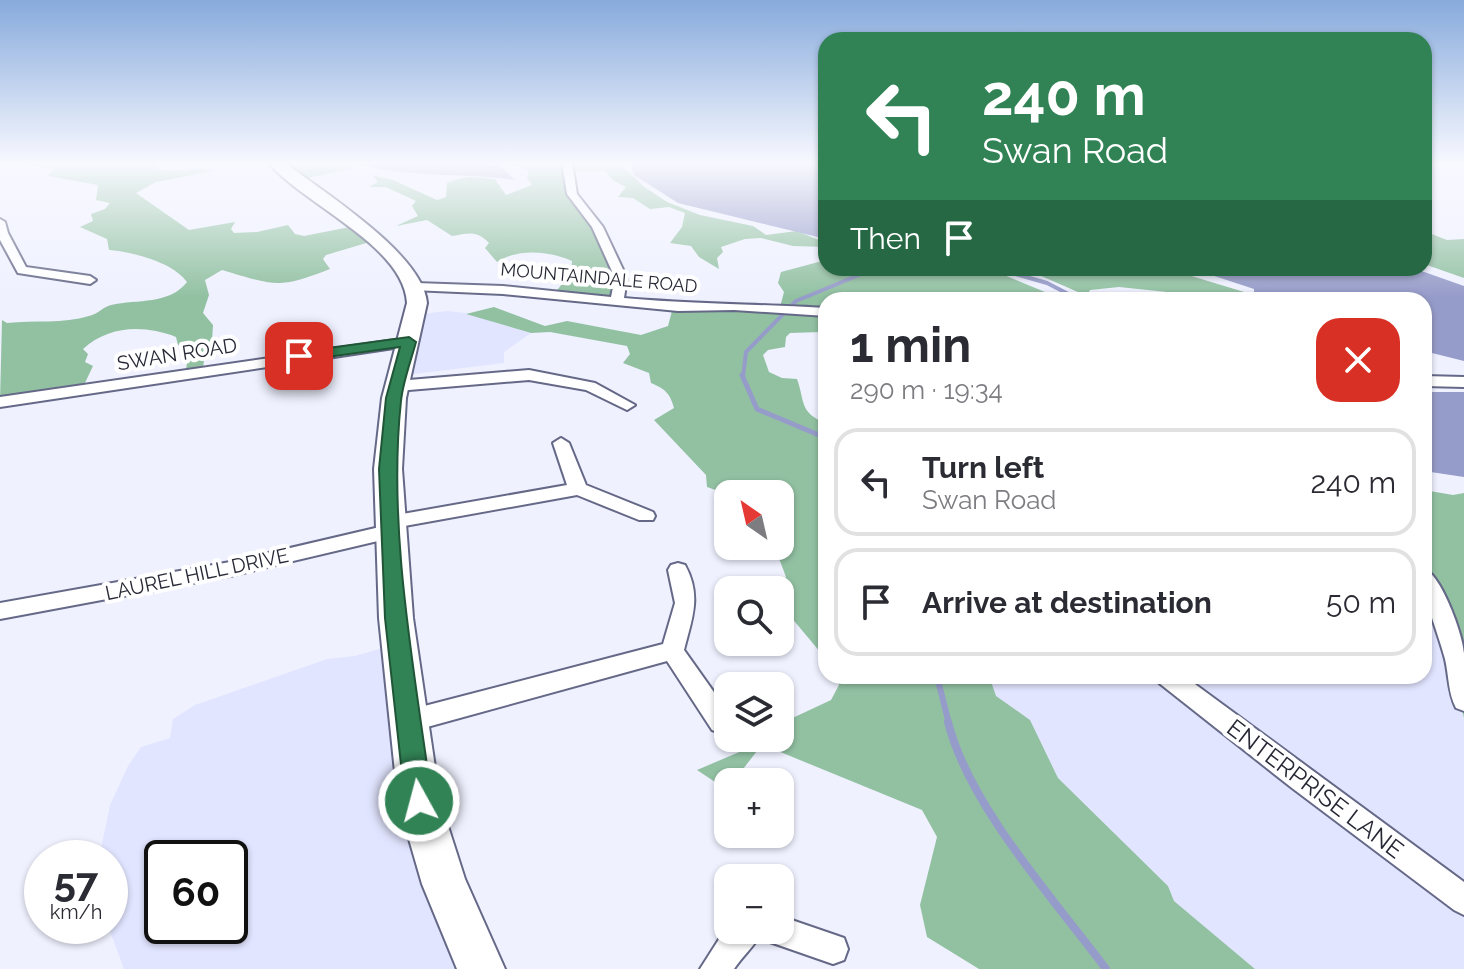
<!DOCTYPE html>
<meta charset="utf-8">
<style>
:root{--surface:#fff;--page:#f2f2f3;--text:#2b2b33;--muted:#7c7c81;--line:#e1e1e2}
body{margin:0;font-family:Raleway,sans-serif;background:var(--page);color:var(--text);height:100vh;display:flex;flex-direction:column;font-size:30px;white-space:nowrap}
*{box-sizing:border-box;margin:0}
p{font-size:26px;color:var(--muted)}
.icon{flex:none;width:44px;height:44px;fill:none;stroke:currentColor;stroke-width:2;stroke-linecap:round;stroke-linejoin:round}
.map{position:relative;flex:1;overflow:hidden}
.side{position:absolute;left:818px;top:292px;width:614px;height:392px;display:flex;flex-direction:column;background:var(--surface);border-radius:24px;box-shadow:0 2px 6px #0004}
.side>*{flex:none}
.banner{position:absolute;left:818px;top:32px;width:614px;height:244px;border-radius:24px;box-shadow:0 2px 6px #0004;background:#318355;color:#fff;overflow:hidden}
.needle{width:52px;rotate:326deg}
.fabs{position:absolute;left:714px;top:480px;display:grid;gap:16px}
.fabs a{display:grid;place-items:center;width:80px;height:80px;border-radius:16px;background:var(--surface);box-shadow:0 2px 6px #0004;font-size:40px}
.speed{position:absolute;left:24px;top:840px;display:flex;gap:16px;font-size:40px;font-weight:700;text-align:center}
.speed>*{display:grid;place-content:center;width:104px;height:104px;border-radius:50%;background:var(--surface);box-shadow:0 2px 6px #0004;line-height:1}
.speed small{font-size:20px;font-weight:400}
.speed .limit{border:4px solid #111;border-radius:12px;background:#fff;color:#111}
.pin{position:absolute;display:grid;place-items:center;width:68px;height:68px;color:#fff;margin:-34px;border-radius:16px;box-shadow:0 4px 12px #0006}
.me{position:absolute;width:88px;margin:-44px;rotate:353deg;stroke-linejoin:round;filter:drop-shadow(0 0 6px #0008)}
.turn{display:flex;align-items:center;gap:28px;height:168px;padding:0 32px;font-size:36px}
.turn .icon{width:104px;height:104px;stroke-width:2.5}
.turn b{display:block;font-size:56px;line-height:68px}
.then{display:flex;align-items:center;height:76px;padding:0 32px;background:#0003;gap:16px;font-size:30px}
.round{display:grid;place-items:center;flex:none;width:84px;height:84px;border-radius:24px;background:var(--page)}
.summary{display:flex;align-items:center;justify-content:space-between;height:136px;padding:0 32px}
h1{font-size:48px;font-weight:700;line-height:60px}
ul{padding:0;list-style:none}
li{display:flex;align-items:center;gap:24px;height:108px;margin:0 16px 12px;padding:0 16px;border:4px solid var(--line);border-radius:24px}
li div{flex:1}
li b{display:block;font-size:30px}
li em{font-style:normal}
.map>svg:first-child{display:block}
.built{fill:#e2e5ff;fill-rule:evenodd}
.forest{fill:#92c1a2}
.water{fill:#969cc9}
.lines{fill:none;stroke-linecap:round;stroke-linejoin:round}
.stream-far3{stroke:#969cc9;stroke-width:4}
.stream-far2{stroke:#969cc9;stroke-width:5}
.stream-far1{stroke:#969cc9;stroke-width:6}
.stream{stroke:#969cc9;stroke-width:8}
.street-casing{stroke:#656987;stroke-width:4}
.primary-casing{stroke:#656987;stroke-width:4}
.street{fill:#fff;fill-rule:evenodd}
.primary{fill:#fff;fill-rule:evenodd}
.route{fill:#318355;stroke:#205537;stroke-width:2}
.labels{text-anchor:middle;stroke-width:8;stroke-linejoin:round;paint-order:stroke}
.far-street-label{font-size:18px;fill:#272835;stroke:#fff}
.street-label{font-size:20px;fill:#272835;stroke:#fff}
.near-street-label{font-size:24px;fill:#272835;stroke:#fff}
</style>
<div class="map">
<svg width="1464" height="969" viewBox="0 0 1464 969">
<rect width="100%" height="100%" fill="#eff1ff"/>
<path class="built" d="M447,311L465,313L531,333L504,352V363L398,376L414,315Z
M1424,578L1439,614L1464,718V969H1255L1174,901L1168,886L1058,778L1030,721L995,696L989,676H1424Z
M396,644L481,969H124L108,926H110V858H99L110,805L128,766L141,747L170,738L173,719L195,705L327,659L355,656ZM162,858H230V926H162Z"/>
<path class="forest" d="M7,162H119L122,167L157,165L158,169C177,173 194,166 213,171L156,182L136,193L189,230L235,222L231,229L234,233L257,232L288,225L295,234L304,236L355,226L373,241L326,255L323,259L330,269C278,289 276,286 222,270L205,280L209,295L203,313L213,325L212,341L205,353L203,368L186,370L188,355L178,345L176,337C144,325 110,325 83,349L88,354L85,362L93,366L83,387L0,401L2,320L7,323C34,320 63,324 89,316C98,314 103,307 111,305C138,299 169,305 187,282C173,262 132,252 109,250L107,239L80,227L93,221L91,214L105,209L110,203L96,200L98,185L48,176L54,169Z
M273,162H335L356,168L297,180Z
M506,162H619L643,186L667,202L700,215L753,226L766,235L797,231L826,243V247L793,246L761,238L745,239L721,247L723,252L717,258L719,269L699,257L691,246L670,243L682,227L685,213L669,207L650,209L633,198L618,197L626,187L614,181L605,171L571,172C571,205 609,239 619,273C621,280 617,290 616,298L555,293L571,272L572,261C550,251 518,248 497,262L485,248L489,243C477,230 468,233 452,236L427,220L396,226L418,216L412,206L416,201L386,187H369L378,182L372,175L393,180L437,200L446,197L447,183C465,175 476,177 495,179L506,195L532,185L527,178L529,171Z
M1424,231L1447,240L1464,239V278L1424,264Z
M826,260V268H987L1057,297C1031,298 998,284 975,300H826L822,332L790,333L786,337L785,347L768,350L763,355L769,372L782,378L797,379C805,401 799,413 826,423V659L780,604V590H776L786,577L780,561L767,546H780V494H728V498L724,493L707,487L706,475L654,420L674,408C670,393 665,389 651,383L649,373L623,363L630,354L627,346L550,332L531,333L466,314L494,307L545,326L567,321L641,335L668,326L673,307H780L784,292L778,283L781,272Z
M1023,268H1165L1264,298L1244,300L1119,287L1090,290L1087,296Z
M1424,490L1453,495L1464,493V718L1439,614L1424,578Z
M835,676H989L996,696L1030,720L1058,778L1168,886L1174,901L1255,969H979L927,937L920,905L937,837L922,810L773,749L757,751L733,782H728L727,790L697,770L772,738H780L784,722L831,700L839,685Z"/>
<path class="water" d="M353,162H469L499,165L515,180C460,172 406,179 353,162Z
M630,162H826V239L678,203L634,175Z
M1190,268H1413L1464,286V361L1424,351V345L1432,332L1424,330V300H1156L1174,295L1254,297V289Z
M1431,392H1464V477L1424,471V395Z"/>
<g class="lines">
<path class="stream-far3" d="M995,268L1047,283L1080,300
M743,377L746,352L796,301L876,268"/>
<path class="stream-far2" d="M742,375L757,409L826,438"/>
<path class="stream-far1" d="M937,676L949,724"/>
<path class="stream" d="M948,722C969,806 1054,899 1106,969"/>
<defs>
<path id="street" d="M562,162H572L577,194L603,227L627,278L624,298C691,304 758,304 826,308V316L734,310L678,311L503,294L412,290V284L416,283L503,286L611,297L615,278L592,227L567,194Z
M0,219L5,222L8,233L26,267L90,276L96,280L90,284L18,273L0,240Z
M409,338L414,339V345L0,407V397Z
M529,370L595,383L635,405L627,410L586,390L529,380L397,391L389,386L397,381Z
M1424,376L1464,377V387L1424,386Z
M561,438L569,443L586,485L653,512L655,516L653,520H639L577,495L399,527L402,531L399,536L230,576L0,619V603L230,562L384,526L381,522L384,517L391,516L567,485L553,443Z
M678,563L685,565C702,596 692,618 684,650L728,712V730L721,733L712,730L667,661L409,732L400,728L397,721L400,714L409,710L663,644L675,603L668,570L671,565Z
M1424,569C1441,574 1463,635 1464,653C1464,672 1464,692 1464,711L1456,708C1448,693 1449,676 1445,659C1436,625 1424,605 1424,569Z
M1155,676H1184L1464,882V915L1454,910L1292,788L1159,683Z
M780,916L844,938L848,949L844,960L833,964L767,941L763,930H780Z
M728,925V930H763C757,944 743,955 734,969H700Z"/>
<path id="primary" d="M268,162H284C323,192 423,254 427,303L406,398L402,469L413,618L440,801L465,879L505,969H457L422,884L398,801L379,618L374,469L382,398L407,303C404,245 302,204 268,162Z"/>
</defs>
<use href="#street" class="street-casing"/>
<use href="#primary" class="primary-casing"/>
<use href="#street" class="street"/>
<use href="#primary" class="primary"/>
</g>
<linearGradient id="sky" x2="0" y2="1"><stop stop-color="#87aadc"/><stop offset="0.55" stop-color="#f8f9ff"/><stop offset="1" stop-color="#f8f9ff" stop-opacity="0"/></linearGradient>
<rect width="1464" height="297" fill="url(#sky)"/>
<path class="route" d="M409,337L416,342C411,361 403,381 401,401C387,530 415,673 432,801L428,810L419,814L409,810L405,801L385,618L379,469L386,398L400,347L299,361L292,356L299,352Z"/>
<g class="labels">
<g class="far-street-label">
<text transform="translate(599 278) rotate(5)" y="6">MOUNTAINDALE ROAD</text>
</g>
<g class="street-label">
<text transform="translate(177 354) rotate(-9)" y="7">SWAN ROAD</text>
<text transform="translate(197 574) rotate(-12)" y="7">LAUREL HILL DRIVE</text>
</g>
<g class="near-street-label">
<text transform="translate(1315 789) rotate(37)" y="8">ENTERPRISE LANE</text>
</g>
</g>
</svg>
<div class="fabs">
<a><svg class="needle" viewBox="-14 -14 28 28"><path d="M0-13l5 13h-10z" fill="#e53935"/><path d="M0 13l5-13h-10z" fill="#7c7c81"/></svg></a>
<a><svg class="icon" aria-label="search" viewBox="0 0 24 24"><circle cx="10" cy="10" r="6"/><path d="M15 15l6 6"/></svg></a>
<a><svg class="icon" aria-label="layers" viewBox="0 0 24 24"><path d="M12 4l9 5-9 5-9-5zM3 14l9 5 9-5"/></svg></a>
<a>+</a>
<a>−</a>
</div>
<div class="speed"><div>57<small>km/h</small></div><div class="limit">60</div></div>
<div class="pin" style="left:299px;top:356px;background:#d93025"><svg class="icon" aria-label="arrive" viewBox="0 0 24 24"><path d="M6 21V4h12l-3 4 3 4H6"/></svg></div>
<svg class="me" style="left:419px;top:801px" viewBox="-20 -20 40 40"><circle r="17" fill="#318355" stroke="#fff" stroke-width="3"/><path d="M0-11L8 9 0 5-8 9z" fill="#fff"/></svg>
<div class="banner">
<div class="turn"><svg class="icon" aria-label="left" viewBox="0 0 24 24"><path d="M17 20v-9H6M10 6l-5 5 5 5"/></svg><div><b>240 m</b>Swan Road</div></div>
<div class="then">Then<svg class="icon" aria-label="arrive" viewBox="0 0 24 24"><path d="M6 21V4h12l-3 4 3 4H6"/></svg></div>
</div>
<section class="side">
<div class="summary"><div><h1>1 min</h1><p>290 m · 19:34</p></div><a class="round" style="background:#d93025;color:#fff"><svg class="icon" aria-label="close" viewBox="0 0 24 24"><path d="M6 6l12 12M18 6L6 18"/></svg></a></div>
<ul>
<li><svg class="icon" aria-label="left" viewBox="0 0 24 24"><path d="M17 20v-9H6M10 6l-5 5 5 5"/></svg><div><b>Turn left</b><p>Swan Road</p></div><em>240 m</em></li>
<li><svg class="icon" aria-label="arrive" viewBox="0 0 24 24"><path d="M6 21V4h12l-3 4 3 4H6"/></svg><div><b>Arrive at destination</b></div><em>50 m</em></li>
</ul>
</section>
</div>
